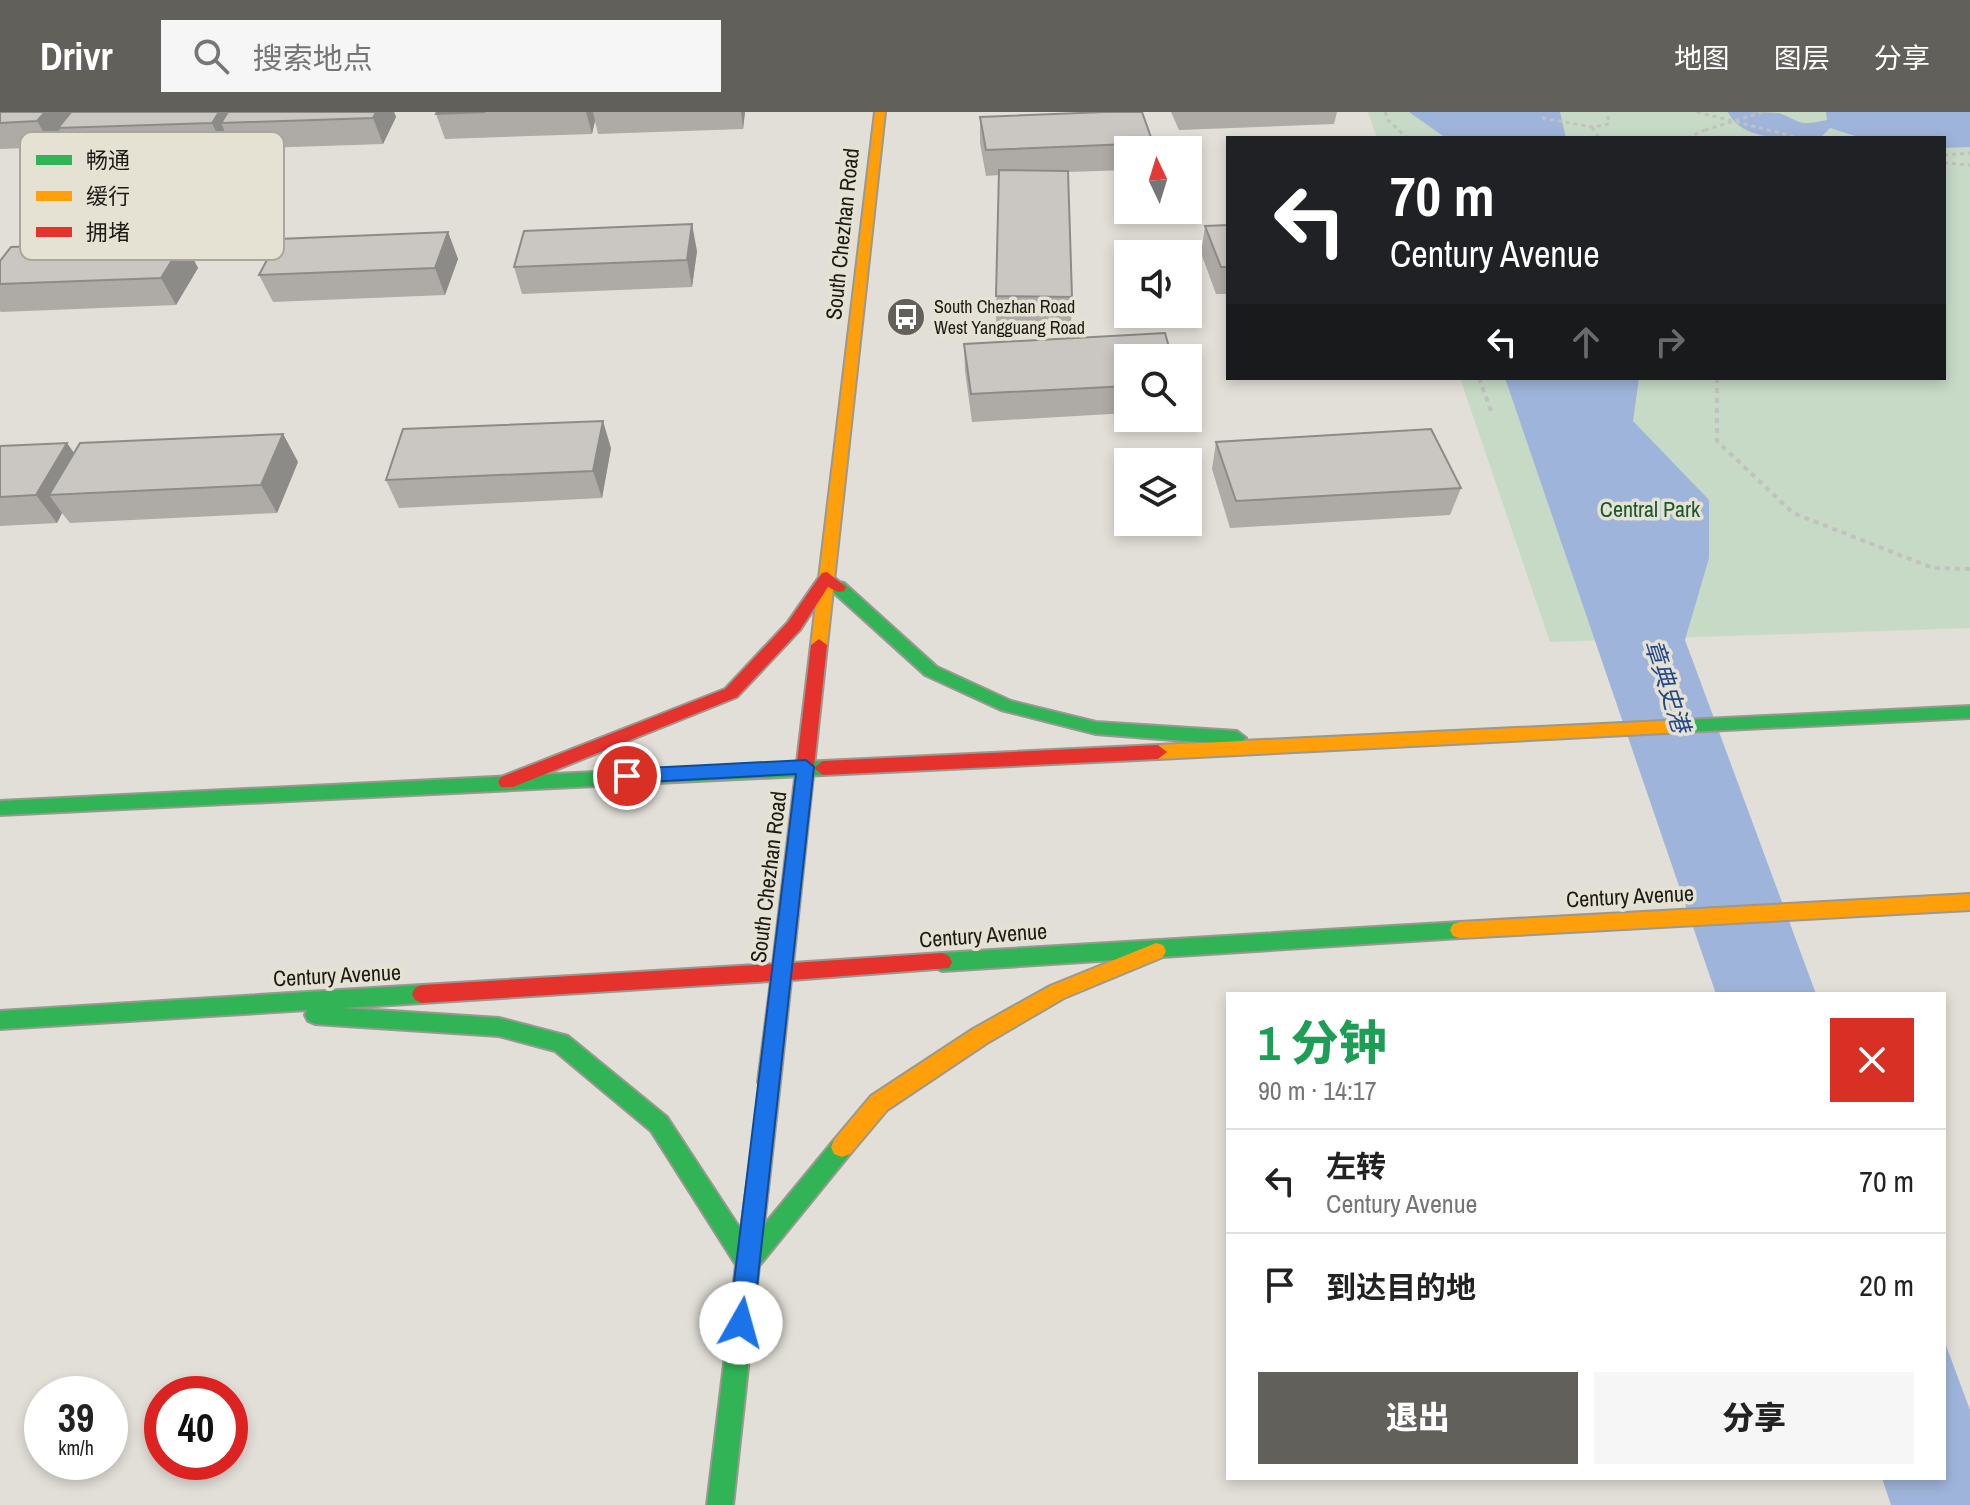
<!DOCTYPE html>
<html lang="zh">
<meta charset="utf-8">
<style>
:root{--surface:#fff;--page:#f6f6f6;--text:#222;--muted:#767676;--line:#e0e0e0;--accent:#62605a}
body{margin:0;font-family:"Archivo Narrow","Noto Sans SC",sans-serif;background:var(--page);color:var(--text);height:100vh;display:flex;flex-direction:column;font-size:30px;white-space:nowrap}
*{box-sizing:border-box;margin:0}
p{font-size:26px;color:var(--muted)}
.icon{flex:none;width:44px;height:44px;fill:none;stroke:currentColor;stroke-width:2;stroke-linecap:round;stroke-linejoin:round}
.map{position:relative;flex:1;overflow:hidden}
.side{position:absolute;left:1226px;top:880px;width:720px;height:488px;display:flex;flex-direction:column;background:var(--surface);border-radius:0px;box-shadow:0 4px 12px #0003}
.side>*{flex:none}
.hud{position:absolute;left:1226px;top:24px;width:720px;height:244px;border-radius:0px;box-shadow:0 4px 12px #0003;background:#202124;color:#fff;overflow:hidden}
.needle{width:52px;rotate:356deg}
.buttons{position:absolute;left:1114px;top:24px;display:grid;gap:16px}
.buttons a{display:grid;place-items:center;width:88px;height:88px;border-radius:0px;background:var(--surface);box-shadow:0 4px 12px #0003;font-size:40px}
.speed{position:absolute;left:24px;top:1264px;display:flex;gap:16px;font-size:40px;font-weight:700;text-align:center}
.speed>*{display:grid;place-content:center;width:104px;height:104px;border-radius:50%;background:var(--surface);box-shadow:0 4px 12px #0003;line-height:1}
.speed small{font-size:20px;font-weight:400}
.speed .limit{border:12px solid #d22;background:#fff;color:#111}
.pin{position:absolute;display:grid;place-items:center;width:68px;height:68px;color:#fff;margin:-34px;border:4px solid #fff;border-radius:50%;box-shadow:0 2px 8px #0007}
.me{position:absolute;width:88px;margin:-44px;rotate:7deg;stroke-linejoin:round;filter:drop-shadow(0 0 6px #0008)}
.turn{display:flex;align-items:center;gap:28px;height:168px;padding:0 32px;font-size:36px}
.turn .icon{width:104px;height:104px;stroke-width:2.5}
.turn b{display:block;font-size:56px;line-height:68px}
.lanes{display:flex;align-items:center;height:76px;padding:0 32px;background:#0003;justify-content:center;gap:40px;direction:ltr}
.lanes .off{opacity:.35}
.round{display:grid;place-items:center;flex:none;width:84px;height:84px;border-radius:0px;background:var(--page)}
.headline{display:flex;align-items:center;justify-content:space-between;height:136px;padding:0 32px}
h1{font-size:48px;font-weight:800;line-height:60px;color:#1e9e55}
.primary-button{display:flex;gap:16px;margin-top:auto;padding:16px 32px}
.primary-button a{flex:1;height:92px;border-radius:0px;background:var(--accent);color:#fff;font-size:32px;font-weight:800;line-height:92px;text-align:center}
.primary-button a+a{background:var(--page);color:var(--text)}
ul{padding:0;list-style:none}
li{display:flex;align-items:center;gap:24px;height:104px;padding:0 32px;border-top:2px solid var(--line)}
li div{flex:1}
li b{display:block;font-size:30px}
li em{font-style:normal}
header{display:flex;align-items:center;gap:48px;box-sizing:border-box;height:112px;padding:0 40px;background:var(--accent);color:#fff}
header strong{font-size:38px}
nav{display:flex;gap:44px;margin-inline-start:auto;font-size:28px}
.search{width:560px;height:72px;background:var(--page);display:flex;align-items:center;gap:20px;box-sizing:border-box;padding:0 28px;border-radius:0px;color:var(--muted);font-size:30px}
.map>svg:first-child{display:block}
.green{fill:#c6dac6}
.water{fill:#9fb4da}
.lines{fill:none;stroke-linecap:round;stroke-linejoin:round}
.fast-casing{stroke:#999891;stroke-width:4}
.slow-casing{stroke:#999891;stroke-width:4}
.jam-casing{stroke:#999891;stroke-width:4}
.path-far1{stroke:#c2c1bf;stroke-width:3;stroke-dasharray:4 4;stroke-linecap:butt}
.path{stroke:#c2c1bf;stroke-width:4;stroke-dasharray:5 5;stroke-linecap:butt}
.fast{fill:#30b455;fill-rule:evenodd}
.slow{fill:#ff9f0a;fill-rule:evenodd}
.jam{fill:#e5322d;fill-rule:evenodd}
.path-bridge{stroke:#c2c1bf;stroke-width:3;stroke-dasharray:4 4;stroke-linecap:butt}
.wall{fill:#aeaba7}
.shaded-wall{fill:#8d8b88}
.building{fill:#cac7c2;stroke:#8d8b88;stroke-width:2}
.route{fill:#1a73e8;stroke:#114b97;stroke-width:2}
.labels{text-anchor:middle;stroke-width:7;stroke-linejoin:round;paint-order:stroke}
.far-poi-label{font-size:18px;fill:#1d1b16;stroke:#e5e1d3;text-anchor:start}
.street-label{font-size:22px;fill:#1d1b16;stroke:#e5e1d3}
.park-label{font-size:22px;fill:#16592e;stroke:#e5e1d3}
.water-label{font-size:24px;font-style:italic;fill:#24478c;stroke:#e5e1d3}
.key{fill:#e5e1d3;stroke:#a9a69a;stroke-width:2}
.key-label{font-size:22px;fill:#1d1b16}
</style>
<header>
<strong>Drivr</strong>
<div class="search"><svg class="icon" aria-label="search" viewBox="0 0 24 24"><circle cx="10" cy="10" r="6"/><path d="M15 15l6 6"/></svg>搜索地点</div>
<nav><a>地图</a><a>图层</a><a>分享</a></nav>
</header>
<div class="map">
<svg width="1970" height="1393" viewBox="0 0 1970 1393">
<rect width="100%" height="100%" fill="#e1dfd7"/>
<path class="green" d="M1368,0H1970V516L1550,530L1460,266H1944V26H1377Z"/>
<path class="water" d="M1409,0H1560L1566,26H1446Z
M1728,0C1742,0 1766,0 1779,1C1804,11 1797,14 1827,8L1826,0H1970V35L1944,36V26H1862L1830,16L1820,26C1792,26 1743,31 1728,0Z
M1505,266H1639L1633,309L1709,388V446L1685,528L1816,882H1716Z
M1944,1228L1970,1298V1393H1891L1882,1366H1944Z"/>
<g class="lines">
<defs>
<path id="fast" d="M838,470L844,471L937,555L1011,589L1096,610L1237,619L1246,626L1237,633L1096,622L1001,598L925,563L832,479L830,475Z
M1970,594V606L1685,620L1676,614L1685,608Z
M823,649L832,656L823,663L0,703V689Z
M1460,810L1467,812L1470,818L1467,824L1460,826L942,859L935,856L932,850L935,844L942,841Z
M422,873L429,876L432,882L429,888L422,891L344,896L499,906L568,924L667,1005L741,1118L762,963L769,960L776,963L780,970L764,1113L834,1028L842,1025L850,1028L853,1035L850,1042L759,1154L733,1393H707L736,1153L651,1019L555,939L499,924L315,912L308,909L305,903L307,898L0,917V899Z"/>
<path id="slow" d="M875,0H885L827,533L819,539L811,533Z
M1685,608L1694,614L1685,620L1158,647L1149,640L1158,633Z
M1970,782V798L1460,826L1453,824L1450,818L1453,812L1460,810Z
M1156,831L1163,833L1166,839L1163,845L1064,886L987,931L887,998L850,1042L842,1045L834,1042L831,1035L834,1028L871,984L973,917L1050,874Z"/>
<path id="jam" d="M827,460L846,475L844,479L838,480L828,475L800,518L737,585L513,675H501L498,670L501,665L725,577L788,510L822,461Z
M819,527L827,533L793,851L942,841L949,844L952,850L949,856L791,868L780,970L776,977L769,980L762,977L758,970L771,869L422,891L415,888L412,882L415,876L422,873L773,852L811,533Z
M1158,633L1167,640L1158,647L823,663L814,656L823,649Z"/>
</defs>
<use href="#fast" class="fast-casing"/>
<use href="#slow" class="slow-casing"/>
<use href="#jam" class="jam-casing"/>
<path class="path-far1" d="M1385,0L1388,8L1407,26
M1697,0L1800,26
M1542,6L1592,15L1609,12L1607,0
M1592,15L1599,26
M1687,26L1705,18
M1944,43L1970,41
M1944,51L1970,53"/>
<path class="path" d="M1479,266L1491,299
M1717,266V329L1793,401L1933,456L1970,457"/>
<use href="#fast" class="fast"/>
<use href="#slow" class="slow"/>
<use href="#jam" class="jam"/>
<path class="path-bridge" d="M1705,18L1763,0"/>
</g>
<path class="wall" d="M0,0H70V1L71,0H394L396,5L383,32L233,37L229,29L224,37L73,42L62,23L52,35L0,37Z
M437,0H745L743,17L598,22L595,9L592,22L445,27L436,2Z
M1171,0H1337L1334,12L1179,18Z
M980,5L1153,31L1152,38H1128V58L1068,60L1072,185L1071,212L996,211L999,63L986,64L980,31Z
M1228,113V182H1216L1201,141L1205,114Z
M448,120L458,147L445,183L273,190L259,163Z
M184,129L198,156L176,193L1,200L0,199V149Z
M697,139L692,175L522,182L514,155Z
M964,232L1128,246V301L972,310L965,259Z
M283,322L298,350L277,401L70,411L62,401L57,411L0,414V334L74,341Z
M1216,330L1461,376L1450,403L1230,416L1212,357Z
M611,336L602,386L399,396L386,368Z"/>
<path class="shaded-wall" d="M45,0H70L74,8L58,16L62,23L52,35L37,9Z
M219,0H237L221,11L229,29L224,37L212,11Z
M376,0H394L396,5L383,32L373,6Z
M586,0H593L595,9L592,22Z
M741,0H745L743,17Z
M692,112L697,139L692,175L687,148Z
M448,120L458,147L445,183L435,156Z
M184,129L198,156L176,193L161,166Z
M603,309L611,336L602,386L593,359Z
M283,322L298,350L277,401L261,373Z
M67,331L87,359L49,383L62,401L57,411L36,383Z"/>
<path class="building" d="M0,0H45L37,9L0,11Z
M71,0H219L212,11L58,16Z
M228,0H376L373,6L221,11Z
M437,0H485L436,2Z
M1105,0H1142L1153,31L986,38L980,5Z
M999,58L1068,59L1072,185L996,184Z
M692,112L687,148L514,155L524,119Z
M1228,113V155H1221L1205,114Z
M448,120L435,156L259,163L278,127Z
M184,129L161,166L0,172V149L11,135Z
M1165,221L1172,246H1128V274L971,282L964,232Z
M603,309L593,359L386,368L403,317Z
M1431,317L1461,376L1236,389L1216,330Z
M283,322L261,373L49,383L80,331Z
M67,331L36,383L0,385V334Z"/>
<path class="route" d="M806,648L814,655L753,1211L750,1219L741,1223L733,1219L729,1211L796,662L627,671L618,664L627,657Z"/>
<defs>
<symbol id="bus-disc" viewBox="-11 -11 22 22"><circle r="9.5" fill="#62605a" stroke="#e5e1d3"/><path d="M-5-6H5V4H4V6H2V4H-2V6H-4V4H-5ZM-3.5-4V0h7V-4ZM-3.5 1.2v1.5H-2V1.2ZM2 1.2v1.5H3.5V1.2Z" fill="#fff"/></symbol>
</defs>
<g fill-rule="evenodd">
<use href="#bus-disc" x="884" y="183" width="44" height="44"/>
</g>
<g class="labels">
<g class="far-poi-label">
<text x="934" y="201">South Chezhan Road<tspan x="934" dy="21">West Yangguang Road</tspan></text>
</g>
<g class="street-label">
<text transform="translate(842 122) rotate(-84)" y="8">South Chezhan Road</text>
<text transform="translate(768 765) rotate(-83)" y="8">South Chezhan Road</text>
<text transform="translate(1630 784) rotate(-3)" y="8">Century Avenue</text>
<text transform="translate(983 823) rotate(-4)" y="8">Century Avenue</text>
<text transform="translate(337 863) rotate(-3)" y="8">Century Avenue</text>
</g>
<g class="park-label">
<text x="1650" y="405">Central Park</text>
</g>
<g class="water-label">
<text transform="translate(1667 574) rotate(72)" y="8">章典史港</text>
</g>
</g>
<rect x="20" y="20" width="264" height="128" rx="12" class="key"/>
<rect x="36" y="43" width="36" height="10" fill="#30b455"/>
<rect x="36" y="79" width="36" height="10" fill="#ff9f0a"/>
<rect x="36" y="115" width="36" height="10" fill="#e5322d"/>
<g class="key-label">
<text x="86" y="56">畅通</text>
<text x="86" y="92">缓行</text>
<text x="86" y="128">拥堵</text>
</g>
</svg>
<div class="buttons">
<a><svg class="needle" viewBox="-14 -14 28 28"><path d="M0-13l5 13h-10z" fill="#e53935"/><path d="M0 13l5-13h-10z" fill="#767676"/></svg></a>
<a><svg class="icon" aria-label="sound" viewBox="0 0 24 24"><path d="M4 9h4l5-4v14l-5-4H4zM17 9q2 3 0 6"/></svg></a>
<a><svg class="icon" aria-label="search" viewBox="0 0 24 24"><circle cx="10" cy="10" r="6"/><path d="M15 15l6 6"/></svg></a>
<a><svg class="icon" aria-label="layers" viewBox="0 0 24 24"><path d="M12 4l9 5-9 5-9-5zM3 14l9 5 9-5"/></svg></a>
</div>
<div class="speed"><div>39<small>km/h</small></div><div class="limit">40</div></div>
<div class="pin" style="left:627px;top:664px;background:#d93025"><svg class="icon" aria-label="arrive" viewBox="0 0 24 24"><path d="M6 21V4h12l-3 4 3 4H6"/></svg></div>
<svg class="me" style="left:741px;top:1211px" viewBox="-20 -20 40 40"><circle r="19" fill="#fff"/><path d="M0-13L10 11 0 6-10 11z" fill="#1a73e8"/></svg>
<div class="hud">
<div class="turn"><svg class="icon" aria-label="left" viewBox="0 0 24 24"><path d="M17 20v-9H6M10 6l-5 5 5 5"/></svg><div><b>70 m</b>Century Avenue</div></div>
<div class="lanes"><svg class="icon" aria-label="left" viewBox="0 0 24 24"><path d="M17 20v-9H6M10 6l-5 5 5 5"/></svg><svg class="icon off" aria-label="ahead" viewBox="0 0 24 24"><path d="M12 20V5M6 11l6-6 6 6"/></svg><svg class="icon off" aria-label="right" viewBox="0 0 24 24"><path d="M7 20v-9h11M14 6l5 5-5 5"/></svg></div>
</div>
<section class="side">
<div class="headline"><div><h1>1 分钟</h1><p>90 m · 14:17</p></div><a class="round" style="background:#d93025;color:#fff"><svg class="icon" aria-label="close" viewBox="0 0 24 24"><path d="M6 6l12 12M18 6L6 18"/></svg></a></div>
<ul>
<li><svg class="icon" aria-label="left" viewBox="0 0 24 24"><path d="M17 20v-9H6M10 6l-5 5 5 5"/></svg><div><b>左转</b><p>Century Avenue</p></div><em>70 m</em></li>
<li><svg class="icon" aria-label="arrive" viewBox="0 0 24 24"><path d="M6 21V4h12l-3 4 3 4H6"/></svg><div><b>到达目的地</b></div><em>20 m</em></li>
</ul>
<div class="primary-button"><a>退出</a><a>分享</a></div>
</section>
</div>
